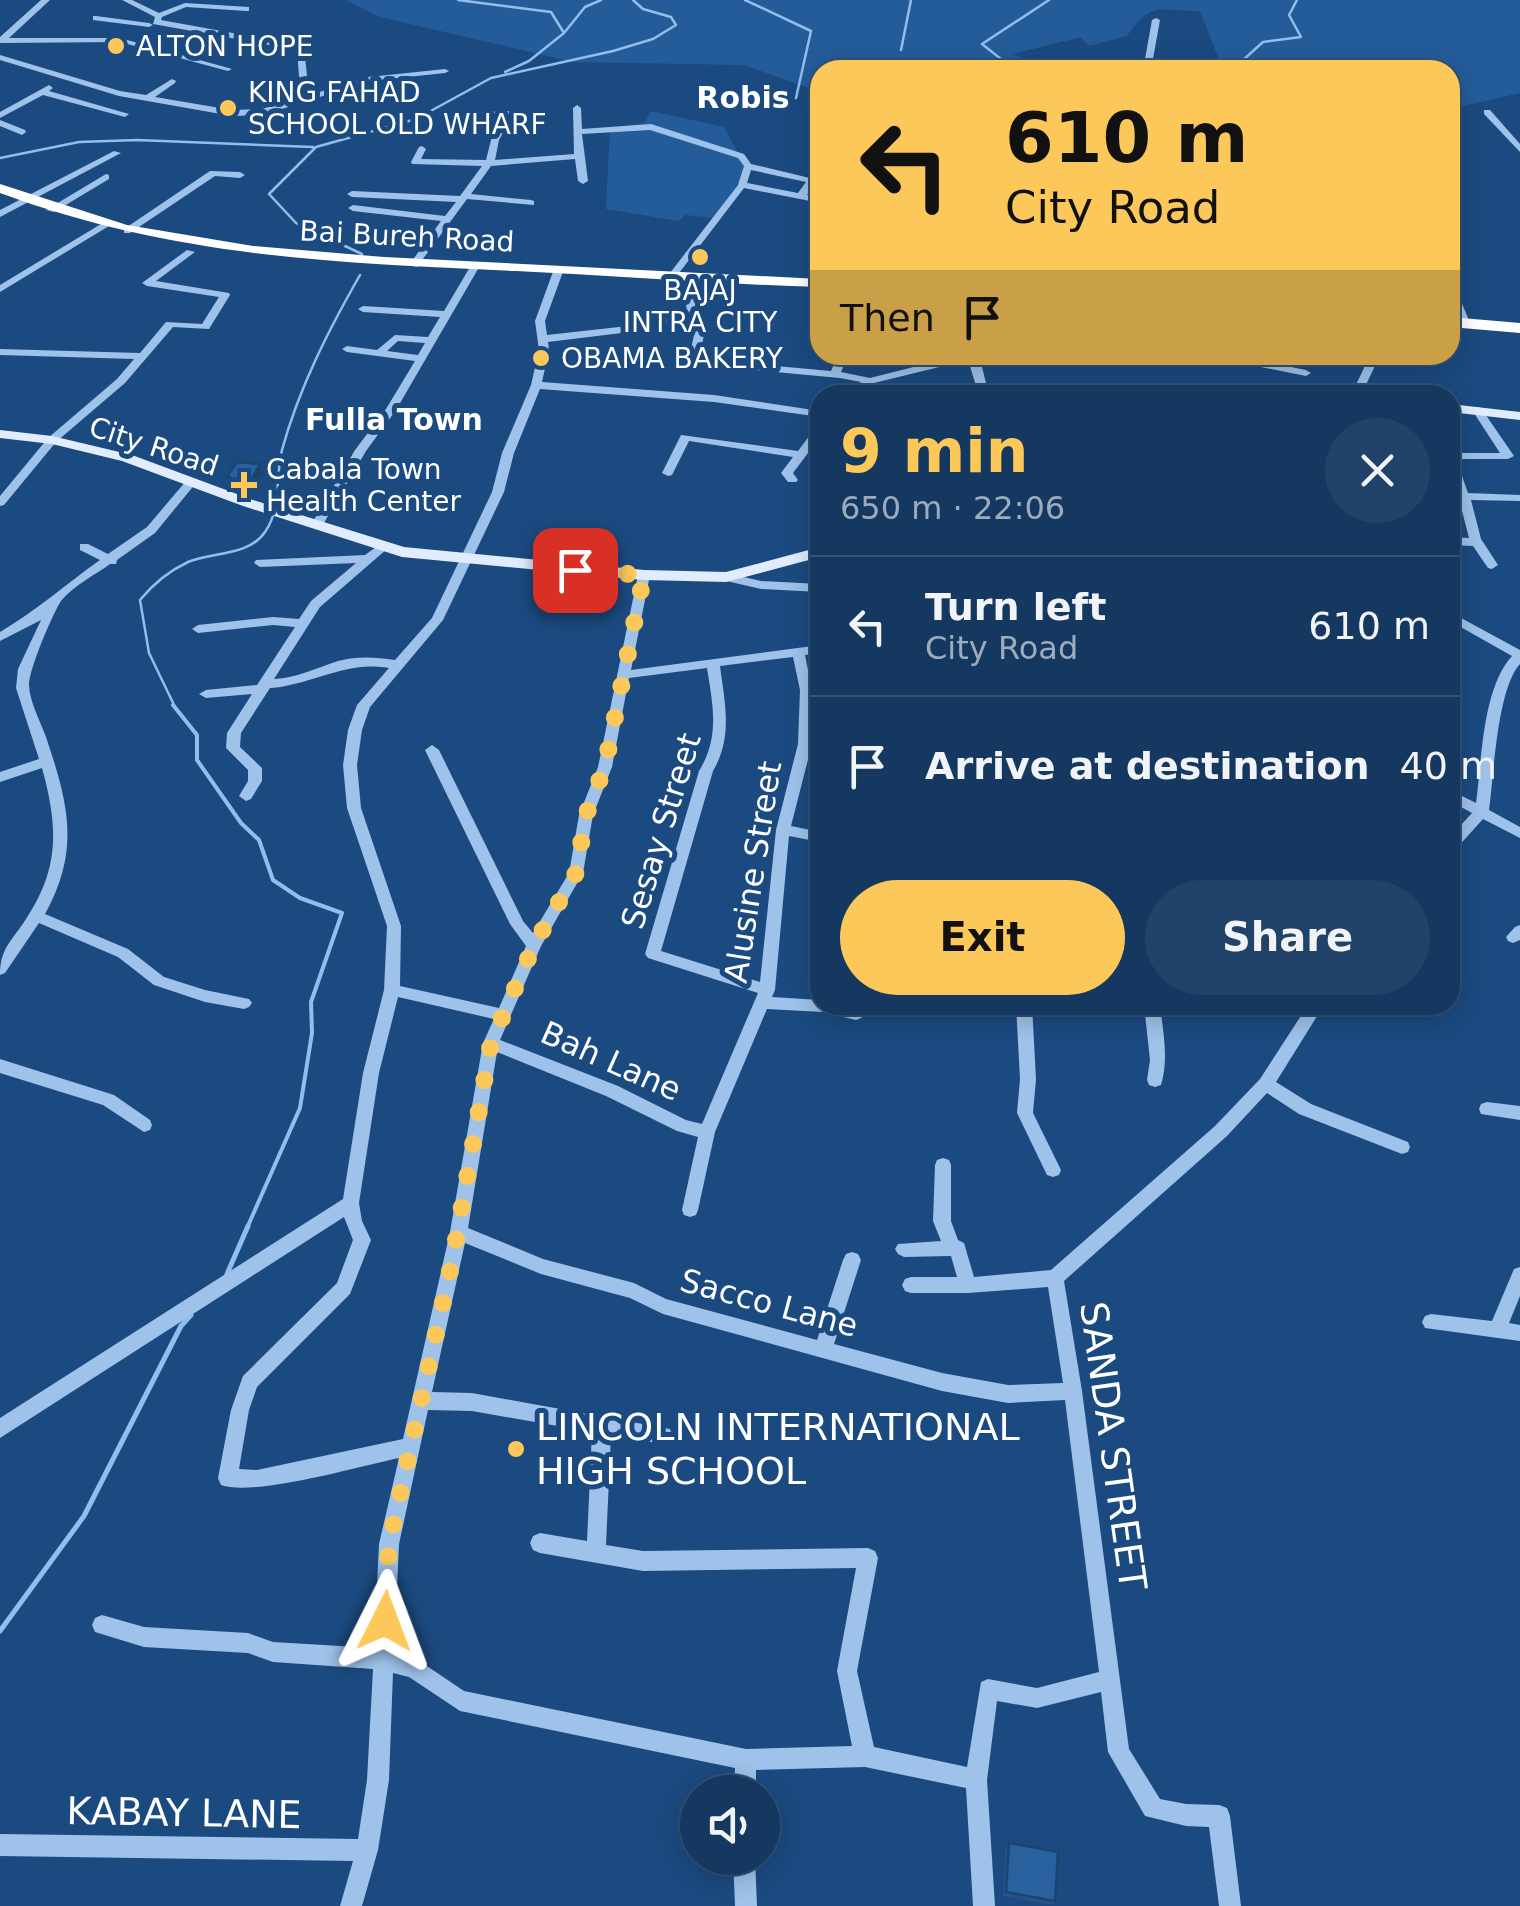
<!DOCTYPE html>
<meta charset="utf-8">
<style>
:root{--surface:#143860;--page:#214369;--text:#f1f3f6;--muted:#9dacbd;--line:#335275;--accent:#fcc85a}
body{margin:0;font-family:"DejaVu Sans",sans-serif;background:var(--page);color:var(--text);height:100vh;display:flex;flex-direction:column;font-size:38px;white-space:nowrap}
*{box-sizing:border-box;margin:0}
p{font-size:32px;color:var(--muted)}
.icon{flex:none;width:55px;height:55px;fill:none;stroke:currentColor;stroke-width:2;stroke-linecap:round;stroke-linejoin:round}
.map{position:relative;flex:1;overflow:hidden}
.details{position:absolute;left:810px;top:385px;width:650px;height:630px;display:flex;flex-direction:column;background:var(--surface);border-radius:30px;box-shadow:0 5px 25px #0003,0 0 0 2px var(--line)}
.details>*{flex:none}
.banner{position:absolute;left:810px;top:60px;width:650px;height:305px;border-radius:30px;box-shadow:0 5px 25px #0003,0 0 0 2px var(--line);background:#fcc85a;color:#111;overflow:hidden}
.controls{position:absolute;left:680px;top:1775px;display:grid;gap:20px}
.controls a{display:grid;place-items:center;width:100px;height:100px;border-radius:50%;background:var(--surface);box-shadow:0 5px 25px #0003,0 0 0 2px var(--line);font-size:50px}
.pin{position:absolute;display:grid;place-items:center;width:85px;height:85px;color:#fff;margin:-42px;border-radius:20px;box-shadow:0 5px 15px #0006}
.me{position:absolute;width:110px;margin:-55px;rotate:3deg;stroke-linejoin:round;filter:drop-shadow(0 0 8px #0008)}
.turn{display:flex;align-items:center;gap:35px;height:210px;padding:0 30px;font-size:45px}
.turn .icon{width:130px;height:130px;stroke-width:2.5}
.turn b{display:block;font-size:70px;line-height:85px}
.then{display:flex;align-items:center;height:95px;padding:0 30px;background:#0003;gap:20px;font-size:38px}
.round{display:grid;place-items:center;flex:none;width:105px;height:105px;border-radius:52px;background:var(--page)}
.headline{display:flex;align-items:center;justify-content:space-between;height:170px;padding:0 30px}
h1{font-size:60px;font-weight:700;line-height:75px;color:var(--accent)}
.cta{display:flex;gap:20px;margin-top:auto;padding:20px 30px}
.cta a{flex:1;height:115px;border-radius:60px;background:var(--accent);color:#111;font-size:40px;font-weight:700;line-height:115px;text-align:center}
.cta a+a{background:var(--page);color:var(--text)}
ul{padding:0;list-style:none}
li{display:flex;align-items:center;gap:30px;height:140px;padding:0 30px;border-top:2px solid var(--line)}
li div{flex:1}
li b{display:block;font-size:38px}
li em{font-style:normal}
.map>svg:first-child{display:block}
.green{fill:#245c99}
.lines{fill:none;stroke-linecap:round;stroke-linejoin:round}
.stream-far2{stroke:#91beec;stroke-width:2.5}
.stream-far1{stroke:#91beec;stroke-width:4}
.stream{stroke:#91beec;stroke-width:5}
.minor{fill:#9ec2ea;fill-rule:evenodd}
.major{fill:#e1edfe;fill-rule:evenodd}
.highway{fill:#fff;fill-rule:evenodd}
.wall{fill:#235388}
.shaded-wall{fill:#1d446f}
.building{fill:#29619e;stroke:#1d446f;stroke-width:2.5}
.route{stroke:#fcc85a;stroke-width:18;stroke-dasharray:0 32.4}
.poi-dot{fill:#fcc85a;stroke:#1b4a80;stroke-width:4}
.labels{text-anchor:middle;stroke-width:10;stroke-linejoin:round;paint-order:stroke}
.far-poi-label{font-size:28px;fill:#fff;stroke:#1b4a80;text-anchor:start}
.far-street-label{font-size:28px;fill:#fff;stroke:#1b4a80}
.far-neighbourhood-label{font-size:30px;font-weight:bold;fill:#fff;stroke:#1b4a80}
.street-label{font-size:32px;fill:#fff;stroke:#1b4a80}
.near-poi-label{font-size:38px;fill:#fff;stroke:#1b4a80;text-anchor:start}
.near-street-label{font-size:38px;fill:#fff;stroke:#1b4a80}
</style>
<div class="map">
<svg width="1520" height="1906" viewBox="0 0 1520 1906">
<rect width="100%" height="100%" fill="#1b4a80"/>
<path class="green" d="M346,0H1520V93L1450,109V70H1223L1200,11C1157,11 1152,0 1127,36L1089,46L1081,37L1013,54L1026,59L1024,68L1029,70H820V92L744,65L573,62L380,17Z
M651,111L724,127L747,171L714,218L685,215L679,221L606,209L610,128L644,123Z"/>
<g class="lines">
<path class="stream-far2" d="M458,0L551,12L564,33L529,61L505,72
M745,0L811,31L796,98
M564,33L585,7L601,0
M901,50L911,0
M992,70L1001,59L982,44L1049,0
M1245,70L1242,61L1263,42L1301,37L1289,15L1297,0
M0,158L79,142L137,140L313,147
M362,254L296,223L269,194L316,147L416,119L491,78L613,51L653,39L676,25L671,17L643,9L633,0
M175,707L149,653L140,600C153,584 169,571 188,562C212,552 249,556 265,532C282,508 275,477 282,450C299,388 328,331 360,275"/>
<path class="stream-far1" d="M173,705L197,735V760L241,823L259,840L273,880L300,898L342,913L311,1002L312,1033L300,1108L247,1228"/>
<path class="stream" d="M227,1274L248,1226
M0,1631L84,1516L181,1326L191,1315"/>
<path class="minor" d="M41,0H50L9,38H120L232,69L228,71L120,42L0,43V37Z
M122,0H132L159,13L185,3L249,7V11H246L186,7L162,17L161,20L304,46L307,76L316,93L369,77L445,69L449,71L445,73L370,81L263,115L232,116L119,96L0,60V55L120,91L146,95L172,79L176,81L175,83L155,97L232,110L262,109L309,95L299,76L297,50L153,24L155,17Z
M96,16L149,23L153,25L149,27L93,20V16Z
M1156,18L1160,20L1151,70H1143L1152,20Z
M49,85L53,88L49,91L129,114L125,117L43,95L0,118V112Z
M577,105L581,108L582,129L651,124L744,154L751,164L814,179L816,181L807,195L820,197V203L744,188L676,277H670V273L738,185L744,166L738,158L650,130L582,134L588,181L583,184L578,181L575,159L491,166L471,194L531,200L534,201V205L467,199L417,267L409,265L441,221L353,211L348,208L353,205L445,216L456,202L352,197L347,194L352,191L460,196L482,166L412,164L411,162L419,147L422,146L426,149L421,159L486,160L491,140L504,116L443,118L439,115L440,113L513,111L514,113L499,140L495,160L574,154L573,108ZM751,170L806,182L798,193L747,183Z
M1484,110H1490L1520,144V152L1484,114Z
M0,120L25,130L26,132L22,135L0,126Z
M114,151L121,153L0,217V210Z
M210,171L240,172L245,175L240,178L215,176L130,233H124V229Z
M106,174L109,175V179L54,212L46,210Z
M101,224L109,226L0,292V285Z
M187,250L195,252L156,281L229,293L230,295L209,329L173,327L125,383L56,442L4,505L0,506V496L48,438L117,379L134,359L0,355V349L140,353L166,322L202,324L219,297L147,286L142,283Z
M820,265V276L816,283L808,285L806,283L817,266Z
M559,266L564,269L545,321L547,335L646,324L688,314L684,297L689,276L694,273L699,276L694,297L704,335L699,359L831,371L838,355H848L841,372L870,378L961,355H979L989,395H979L968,360L874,383L856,395H844L861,382L840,378L681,363V359L689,358L694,335L690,319L646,330L548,342L549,350L542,382L714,395L820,411V417L714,402L540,389L514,453L504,492L443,620L370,707L362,730L357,765L361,808L401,926L400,986L499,1008L526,946L510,924L425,750L432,745L439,750L523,921L533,933L569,873L579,815L598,767L638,575L644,571L650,575L631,670L820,645V653L805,655L812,690V744L791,826L820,832V842L789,836L775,990L772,997L820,1000V1005L854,1007L856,1005H875L861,1018L856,1020L823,1012L767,1009L715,1132L698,1210L696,1215L690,1217L684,1215L682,1210L698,1137L677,1131L606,1096L497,1052L468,1228L543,1259L634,1283L666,1299L817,1340L843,1260L846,1254L852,1252L858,1254L861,1260L834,1344L942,1373L1008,1385L1063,1383L1048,1287L968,1293H911L905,1291L902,1285L905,1279L911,1277H957L951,1256L904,1257L898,1254L895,1249L898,1244L941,1241L933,1221L935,1165L937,1160L943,1158L949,1160L951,1165V1221L958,1240L964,1243L974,1277L1051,1270L1215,1126L1260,1079L1308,1005H1324L1276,1082L1311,1104L1408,1142L1410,1147L1408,1152L1402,1154L1299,1114L1267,1093L1227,1136L1064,1281L1082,1391L1129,1749L1160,1799L1186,1804L1219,1805L1227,1808L1230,1816L1241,1906H1219L1209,1827L1186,1826L1145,1816L1108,1752L1101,1692L1037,1708L997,1701L987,1780L995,1906H973L966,1788L865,1767L756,1770V1792H734L735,1768L460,1711L409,1677L393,1673L389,1780L378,1850L362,1906H340L353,1861L0,1856V1834L358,1839L367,1780L373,1669L273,1662L248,1653L144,1647L95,1632L92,1625L95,1618L102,1615L144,1627L248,1633L273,1642L374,1648L379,1544L399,1458C360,1466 254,1497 221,1485L218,1478L231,1410L243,1376L337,1283L353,1240L344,1217L0,1438V1418L343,1199L363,1073L384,990L387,926L347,808L343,765L348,730L357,705L389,668C346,660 312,685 270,688L241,733L240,747L262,768V781L251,799L246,801L239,796L248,781V770L226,748L227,733L252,694L206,698L199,694L206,690L257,685L295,627L273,625L198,633L192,629L198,625L273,617L299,619L311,601L356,563L260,567L254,563L256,560L365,555L383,542L389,546L387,549L320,607L274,679C297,678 316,668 338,661C357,656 375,657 395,660L432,618L492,492L502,453L531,385L539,350L535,321L554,269ZM793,657L800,690L798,744L776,830L760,982L661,951L713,771C733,737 725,704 720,666ZM707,668C713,706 720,737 699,771L645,954L648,958L758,993L702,1124L686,1120L618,1086L500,1040L541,946L583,873L593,815L612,767L629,678ZM398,997L494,1019L483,1043L450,1232L403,1439L257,1470L239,1469L249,1410L257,1387L350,1294L371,1240L362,1221L359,1203L379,1073ZM465,1243L541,1274L630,1298L663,1314L942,1391L1008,1403L1065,1400L1099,1672L1037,1688L988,1679L981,1682L967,1767L874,1747L857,1671L878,1558L875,1551L868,1548L643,1551L606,1545L611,1435L663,1444L670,1441L672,1435L670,1429L472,1393L432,1392ZM428,1410L472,1411L592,1432L587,1541L540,1533L533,1536L530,1543L533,1550L540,1553L643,1571L856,1568L837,1671L852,1746L746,1749L464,1691L421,1662L394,1652L399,1544Z
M470,267L478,269L396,410L366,451L321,528H313L311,525L355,450L386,409L415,361L347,352L342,349L347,346L377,350L395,335L428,337L440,317L363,312L358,309L363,306L444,311ZM398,341L425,343L418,355L387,351Z
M1450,284L1455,287L1468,318L1467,320L1458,318L1450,299Z
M1211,355H1232L1306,370L1311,373L1306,376L1216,358Z
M1365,355H1375L1374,368L1361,395H1351L1364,368Z
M1060,387L1064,388L1068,395H1058L1055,390Z
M1477,407L1481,408L1514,456L1508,459H1456L1468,493L1520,495V501L1471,500L1481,539L1498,565L1492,569L1488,568L1473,546L1450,545V537L1469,538L1459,499H1450V493H1457L1450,474V453H1500L1472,410Z
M820,426V437L793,473L798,480L796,482H788L781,473L793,457L689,441L672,475L668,476L662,473L681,435L798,451L816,427Z
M190,480L196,483L155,533L117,560L116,564H110C95,575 73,586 61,601C53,613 28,671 29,686C30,702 40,721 46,737C68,803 81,849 45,914L128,949L164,977L205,990L249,999L252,1003L249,1007L244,1009L205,1002L154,985L118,957L39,923L5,973L0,975C0,948 12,941 26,919C60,868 58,826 42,768L0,782V772L39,759L16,688L18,669L41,620L0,641V632C36,611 66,584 100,560L80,550V544H88L108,554L147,527L186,481Z
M726,573L761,581L820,584V592L761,589L722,580V574Z
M1450,612L1520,650V664C1497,689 1494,774 1489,810L1520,827V838L1483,819L1455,850L1450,851V837L1472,813L1450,801V790L1476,803C1482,760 1482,689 1512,656L1450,621Z
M1520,925V940L1513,943L1508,941L1506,937L1515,927Z
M1016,1005H1032L1036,1079L1033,1113L1061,1170L1059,1175L1053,1177L1047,1175L1017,1113L1020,1079Z
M1144,1005H1160C1163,1032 1169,1059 1161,1085L1155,1087L1149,1085L1147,1080L1150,1060Z
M0,1059L114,1095L150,1120L152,1125L150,1130L144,1132L103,1105L0,1073Z
M1487,1102L1520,1106V1120L1481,1114L1479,1109L1481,1104Z
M1520,1267V1296L1509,1323L1520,1325V1341L1425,1328L1422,1322L1425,1316L1431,1314L1492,1321L1514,1269Z
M733,1858H755L757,1906H735Z"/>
<path class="major" d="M1450,404L1520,412V420L1450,412Z
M0,430L52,436L132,455L253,500L404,547L644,570L726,572L820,547V557L726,582L644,580L402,557L243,506L122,461L52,444L0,438Z"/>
<path class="highway" d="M0,184L127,225L253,246L384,257L820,279V287C719,284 617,276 516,271C334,263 173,257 0,193Z
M1450,317L1520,323V333L1450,327Z"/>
</g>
<path class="wall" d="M260,464L263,474L253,492L230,487L227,477Z
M1009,1843L1055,1901L1052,1905L1003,1896L1006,1847Z"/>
<path class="shaded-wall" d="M260,464L263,474L253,492L250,482Z"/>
<path class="building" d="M237,462L260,464L250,482L227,477Z
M1009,1843L1058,1852L1055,1901L1006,1892Z"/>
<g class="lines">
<path class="route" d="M385,1621L389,1544L452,1262L491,1043L534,945L576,873L586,815L605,766L644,575L575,570"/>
</g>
<g class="poi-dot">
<circle cx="116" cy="46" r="10"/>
<circle cx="228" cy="108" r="10"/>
<circle cx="700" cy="257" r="10"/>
<circle cx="541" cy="358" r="10"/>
<path d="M239 470h10v10h10v10h-10v10h-10v-10h-10v-10h10z"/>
<circle cx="516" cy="1449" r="10"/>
</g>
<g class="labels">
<g class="far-poi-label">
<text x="136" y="56">ALTON HOPE</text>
<text x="248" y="102">KING FAHAD<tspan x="248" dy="32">SCHOOL OLD WHARF</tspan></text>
<text x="700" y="300" text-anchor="middle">BAJAJ<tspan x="700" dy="32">INTRA CITY</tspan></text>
<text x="561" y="368">OBAMA BAKERY</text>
<text x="266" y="479">Cabala Town<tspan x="266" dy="32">Health Center</tspan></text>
</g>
<g class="far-street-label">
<text transform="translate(407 236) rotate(3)" y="10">Bai Bureh Road</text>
<text transform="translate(154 446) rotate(18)" y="10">City Road</text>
</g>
<g class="far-neighbourhood-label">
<text x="743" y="108">Robis</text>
<text x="394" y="430">Fulla Town</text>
</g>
<g class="street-label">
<text transform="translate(661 831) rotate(-73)" y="11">Sesay Street</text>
<text transform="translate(753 872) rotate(-81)" y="11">Alusine Street</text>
<text transform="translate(611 1061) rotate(24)" y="11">Bah Lane</text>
<text transform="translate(769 1303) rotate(15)" y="11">Sacco Lane</text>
</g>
<g class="near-poi-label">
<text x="536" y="1440">LINCOLN INTERNATIONAL<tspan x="536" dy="44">HIGH SCHOOL</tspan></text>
</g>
<g class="near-street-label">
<text transform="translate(1113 1446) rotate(82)" y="13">SANDA STREET</text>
<text transform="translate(184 1813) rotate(1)" y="13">KABAY LANE</text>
</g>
</g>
</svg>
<div class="controls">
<a><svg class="icon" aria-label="sound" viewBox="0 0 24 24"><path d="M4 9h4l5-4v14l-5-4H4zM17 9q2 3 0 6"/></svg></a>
</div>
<div class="pin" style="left:575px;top:570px;background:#d93025"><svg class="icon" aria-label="arrive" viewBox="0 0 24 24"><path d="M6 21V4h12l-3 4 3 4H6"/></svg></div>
<svg class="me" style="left:385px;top:1621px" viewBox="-20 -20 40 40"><path d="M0-17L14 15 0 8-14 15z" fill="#fcc85a" stroke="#fff" stroke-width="4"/></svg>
<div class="banner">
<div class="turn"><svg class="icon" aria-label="left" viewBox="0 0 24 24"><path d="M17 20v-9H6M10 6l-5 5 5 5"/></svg><div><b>610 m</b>City Road</div></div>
<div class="then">Then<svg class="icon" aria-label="arrive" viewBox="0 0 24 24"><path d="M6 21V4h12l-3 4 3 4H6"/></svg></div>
</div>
<section class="details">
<div class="headline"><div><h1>9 min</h1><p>650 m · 22:06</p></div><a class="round"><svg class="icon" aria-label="close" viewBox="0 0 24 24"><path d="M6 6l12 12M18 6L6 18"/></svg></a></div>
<ul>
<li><svg class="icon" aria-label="left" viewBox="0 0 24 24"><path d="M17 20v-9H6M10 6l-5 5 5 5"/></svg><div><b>Turn left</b><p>City Road</p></div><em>610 m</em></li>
<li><svg class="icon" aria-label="arrive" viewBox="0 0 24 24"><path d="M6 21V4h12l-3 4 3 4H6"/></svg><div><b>Arrive at destination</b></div><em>40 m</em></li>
</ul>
<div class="cta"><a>Exit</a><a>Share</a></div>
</section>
</div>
